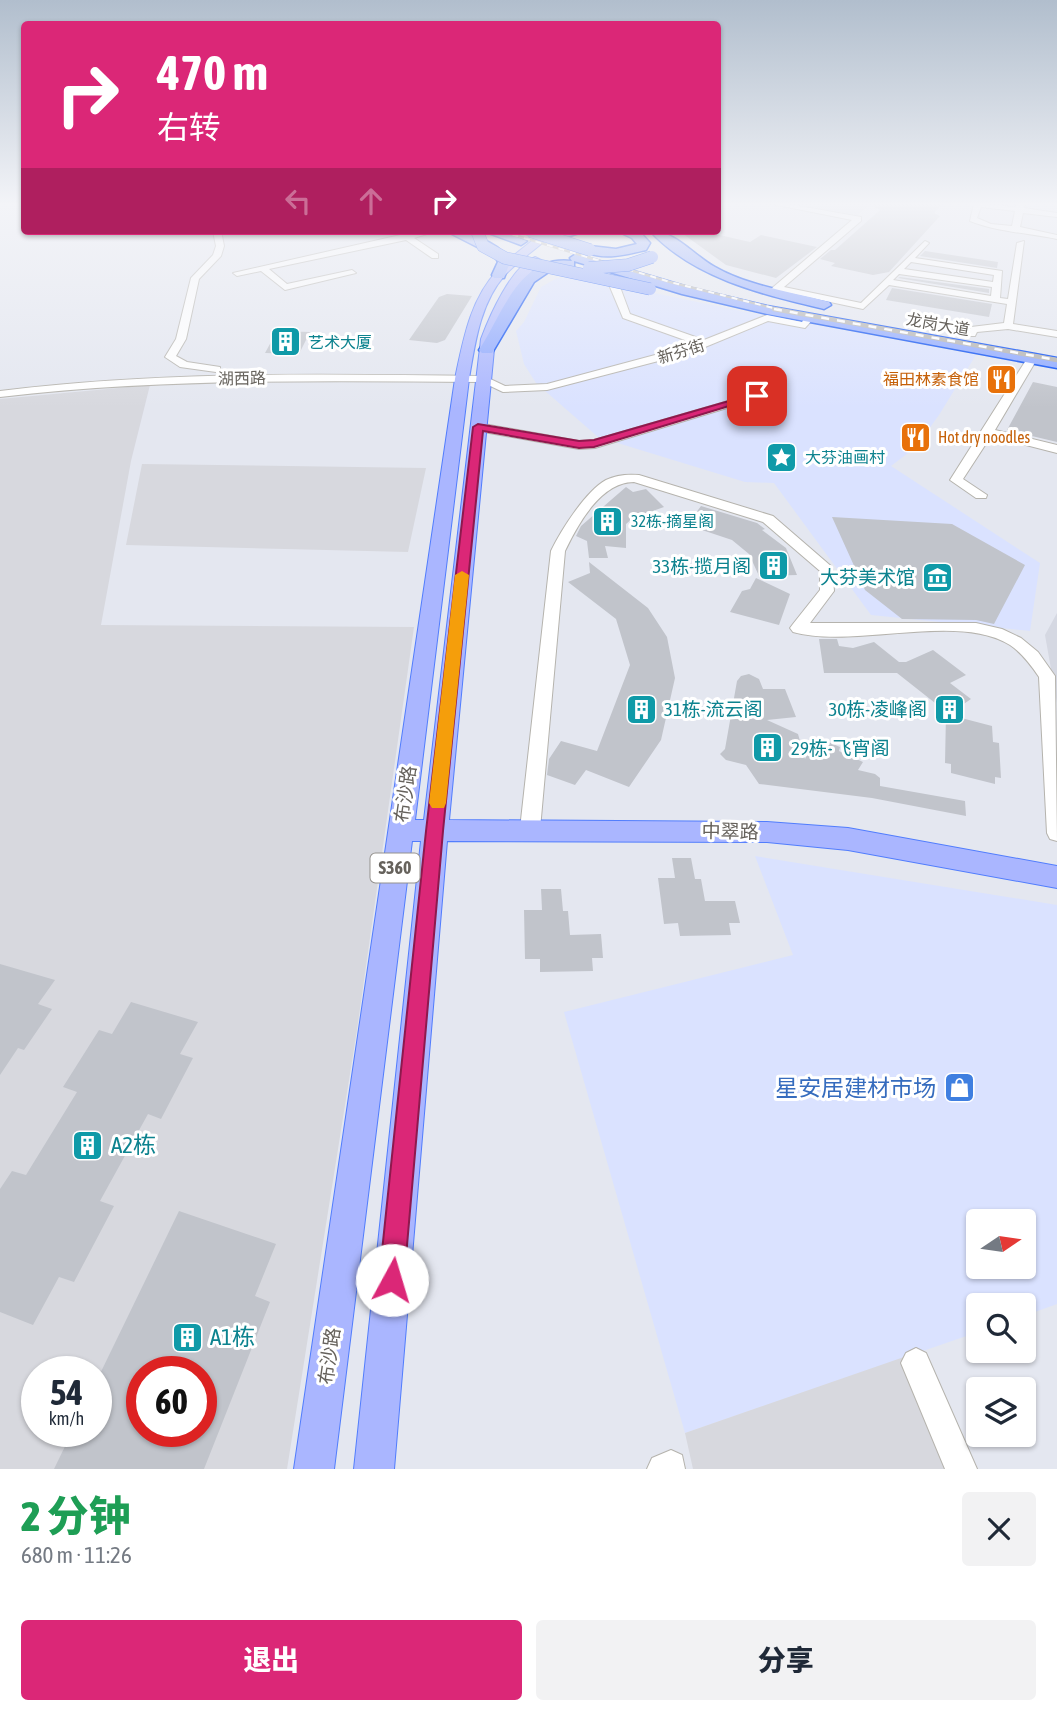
<!DOCTYPE html>
<html lang="zh">
<meta charset="utf-8">
<style>
:root{--surface:#fff;--page:#f2f2f3;--text:#1f2937;--muted:#747a83;--accent:#db2777}
body{margin:0;font-family:"Asap Condensed","Noto Sans SC",sans-serif;background:var(--page);color:var(--text);height:100vh;display:flex;flex-direction:column;font-size:26px;white-space:nowrap}
*{box-sizing:border-box;margin:0}
p{font-size:23px;color:var(--muted)}
.icon{flex:none;width:38px;height:38px;fill:none;stroke:currentColor;stroke-width:2;stroke-linecap:round;stroke-linejoin:round}
.map{position:relative;height:1469px;overflow:hidden}
.sheet{display:flex;flex-direction:column;background:var(--surface);flex:1}
.sheet>*{flex:none}
.top-card{position:absolute;left:21px;top:21px;width:700px;height:214px;border-radius:7px;box-shadow:0 2px 5px #0004;background:#db2777;color:#fff;overflow:hidden}
.needle{width:46px;rotate:77deg}
.tools{position:absolute;left:966px;top:1209px;display:grid;gap:14px}
.tools a{display:grid;place-items:center;width:70px;height:70px;border-radius:7px;background:var(--surface);box-shadow:0 2px 5px #0004;font-size:35px}
.speed{position:absolute;left:21px;top:1356px;display:flex;gap:14px;font-size:35px;font-weight:700;text-align:center}
.speed>*{display:grid;place-content:center;width:91px;height:91px;border-radius:50%;background:var(--surface);box-shadow:0 2px 5px #0004;line-height:1}
.speed small{font-size:18px;font-weight:400}
.speed .limit{border:10px solid #d22;background:#fff;color:#111}
.pin{position:absolute;display:grid;place-items:center;width:60px;height:60px;color:#fff;margin:-30px;border-radius:14px;box-shadow:0 4px 10px #0006}
.me{position:absolute;width:77px;margin:-38px;rotate:6deg;stroke-linejoin:round;filter:drop-shadow(0 0 5px #0008)}
.turn{display:flex;align-items:center;gap:24px;height:147px;padding:0 21px;font-size:32px}
.turn .icon{width:91px;height:91px;stroke-width:2.5}
.turn b{display:block;font-size:49px;line-height:60px}
.lanes{display:flex;align-items:center;height:66px;padding:0 21px;background:#0003;justify-content:center;gap:35px;direction:ltr}
.lanes .off{opacity:.35}
.round{display:grid;place-items:center;flex:none;width:74px;height:74px;border-radius:7px;background:var(--page)}
.summary{display:flex;align-items:center;justify-content:space-between;height:119px;padding:0 21px}
h1{font-size:42px;font-weight:800;line-height:52px;color:#1e9e55}
.cta{display:flex;gap:14px;margin-top:auto;padding:14px 21px}
.cta a{flex:1;height:80px;border-radius:7px;background:var(--accent);color:#fff;font-size:28px;font-weight:800;line-height:80px;text-align:center}
.cta a+a{background:var(--page);color:var(--text)}
.map>svg:first-child{display:block}
.commercial{fill:#dae2ff;fill-rule:evenodd}
.industrial{fill:#d7d8de;fill-rule:evenodd}
.education{fill:#d5d8e2}
.building{fill:#c1c4cb;fill-rule:evenodd}
.lines{fill:none;stroke-linecap:round;stroke-linejoin:round}
.minor-casing{stroke:#b5b3ad;stroke-width:2}
.major-casing{stroke:#517dfd;stroke-width:2}
.highway-casing{stroke:#0048f4;stroke-width:3}
.minor{fill:#fff;fill-rule:evenodd}
.major{fill:#aab6ff;fill-rule:evenodd}
.highway{fill:#8ca7ff;fill-rule:evenodd}
.rail-far1-casing{stroke:#b2b1af;stroke-width:2.5}
.rail-casing{stroke:#b2b1af;stroke-width:4.5}
.rail-far1{stroke:#fff;stroke-width:2;stroke-dasharray:6;stroke-linecap:butt}
.rail{stroke:#fff;stroke-width:2.5;stroke-dasharray:8;stroke-linecap:butt}
.highway-bridge-casing{stroke:#0048f4;stroke-width:13;stroke-linecap:butt}
.highway-bridge{stroke:#8ca7ff;stroke-width:12}
.route{fill:#db2777;stroke:#8e194d;stroke-width:2}
.slow{fill:#f59e0b}
.labels{text-anchor:middle;stroke-width:6;stroke-linejoin:round;paint-order:stroke}
.far-street-label{font-size:16px;fill:#66625c;stroke:#fff}
.far-culture-label{font-size:16px;fill:#0d838f;stroke:#fff;text-anchor:start}
.far-food-label{font-size:16px;fill:#c56008;stroke:#fff;text-anchor:end}
.shield{fill:#fff;stroke:#94918d;stroke-width:2}
.shield-label{font-size:18px;font-weight:bold;fill:#66625c}
.culture-label{font-size:19px;fill:#0d838f;stroke:#fff;text-anchor:end}
.street-label{font-size:19px;fill:#66625c;stroke:#fff}
.near-shop-label{font-size:23px;fill:#366cbe;stroke:#fff;text-anchor:end}
.near-culture-label{font-size:23px;fill:#0d838f;stroke:#fff;text-anchor:start}
</style>
<div class="map">
<svg width="1057" height="1469" viewBox="0 0 1057 1469">
<rect width="100%" height="100%" fill="#e4e7f0"/>
<path class="commercial" d="M577,277L741,311L976,355L939,415L916,447L891,466L1040,563L1030,631L871,615L774,483L745,482L598,437L536,383L524,364L516,331L524,322L541,287L557,278Z
M755,856L1057,905V1304L1024,1316V1306H978V1332L685,1433L564,1012L793,955ZM978,1222H1024V1267H978Z"/>
<path class="industrial" d="M150,385L131,461L101,625L414,627L357,1030L287,1469H0V399ZM37,1372H96V1432H37ZM142,1372H201V1432H142Z
M142,464L426,468L408,552L126,545Z
M904,1357L950,1469H693L685,1433Z"/>
<path class="education" d="M789,203H857L869,205L858,215Z
M1057,613V703L1045,635Z"/>
<path class="building" d="M867,203H943L934,213L940,216L889,272L873,275L831,266L835,263L820,259L831,250H835L880,210Z
M679,231H702L750,242L761,235L817,247L776,278L726,265Z
M925,251L998,262L997,268L920,256Z
M900,277L989,289V293L898,278Z
M892,288L992,304L989,317L886,300Z
M447,294L472,296L445,340L437,343L409,340L439,297Z
M277,331L310,332L299,354L265,353Z
M1033,382L1057,387V442L1007,430Z
M626,487L633,492L646,489L664,507L633,518L626,524V548L605,546L608,558H589L587,541L576,536L581,526Z
M701,506L757,523L765,529L762,530L786,548L797,575L759,576L749,554L732,540L687,525Z
M832,517L952,524L1025,565L994,624L976,620L902,619L865,590Z
M589,562L648,608L667,637L675,678L661,740L629,787L586,770L575,785L547,775L549,759L561,741L597,751L630,665L616,619L568,582L590,573Z
M756,578L790,594L779,625L730,612L742,591L750,589Z
M819,639H837L839,646L853,648L874,642L899,662H906L933,650L966,675L950,683L971,699L949,714L897,673H824Z
M749,674L759,679L763,689H785L796,717L767,720L798,734L805,759L814,742L823,746L826,741L840,747L839,751L863,762L858,770L875,774L880,778V786L965,801L966,816L872,798L759,784L746,765L726,760L720,754L725,749L737,681L741,676Z
M946,714L992,726L993,742L999,743L1001,778L995,777V784L951,773V764L945,763Z
M672,858H691L695,879H701L705,901H735L740,923H729L731,935L680,936L678,923L664,924L658,878H675Z
M541,889H561L563,911H568L570,935L601,934L603,958H592L593,971L540,972V959H525L524,910H542Z
M0,964L55,980L38,1004L52,1009L24,1050L18,1048L0,1075Z
M131,1002L198,1022L180,1054L193,1058L161,1119L148,1114L100,1201L114,1206L74,1282L59,1277L33,1325L0,1312V1189L12,1171L26,1175L77,1092L63,1087L99,1030L112,1034Z
M179,1211L276,1244L255,1296L270,1302L204,1469H54L72,1432H96V1382ZM142,1372H201V1432H142Z"/>
<g class="lines">
<defs>
<path id="minor" d="M767,203H782L861,217V221L784,287L861,303L925,241L929,243L915,258L1002,271L1000,298L1008,299L1017,243L1024,241L1013,324L1057,331V337L1008,329L977,332L975,336H967L971,327L1004,323L1007,304L889,285L863,309L779,291L771,293V289L852,220ZM911,262L994,275L993,282L904,269ZM899,274L992,287L991,296L893,280Z
M974,203L1016,207L1017,203H1025L1024,208L1057,213V217L1023,213L1020,227L1057,235V239C1028,233 998,232 970,221ZM981,207L1015,211L1012,226L991,224L977,218Z
M213,231H221L224,246L221,256L199,279L186,339L176,356L187,362L220,367V371L216,372L180,367L165,357L176,339L191,278L213,255L216,246Z
M418,231H427V234L414,238L438,254V258H432L406,240L269,269L287,284L352,270L356,273L285,290L261,271L237,276L233,273Z
M615,284L620,287L630,314L704,340L767,315L802,322L806,316L814,318L805,328L768,321L693,352L547,390L503,392L482,382C321,381 160,378 0,397V391C161,371 322,374 484,376L505,386L547,384L696,344L623,318L610,287Z
M1028,357L1037,359L995,430L1057,445V453L991,436L963,479L987,495L986,498H976L950,480Z
M756,393L762,396L760,398L595,448L579,449L478,431L472,427L478,423L579,441L594,440Z
M639,475L773,516L832,567L834,591L810,623H976L1002,629L1021,638L1038,652L1055,676L1057,841L1050,839L1047,833L1039,677C1031,665 1022,653 1010,645C958,612 854,649 793,632L790,628L793,624L820,590V571L763,522L634,482C601,482 578,524 565,551L540,829L537,835L530,837L523,835L520,829L551,551C561,530 586,491 606,480C616,475 628,474 639,475Z
M916,1348L926,1353L977,1469H945L901,1363L906,1353Z
M671,1450L682,1455L685,1469H647L652,1458Z"/>
<path id="major" d="M544,231H555C540,247 520,259 505,275C480,303 475,344 469,379L415,820H424L481,339C490,315 511,267 535,257L541,260L512,297L495,339L449,820L767,822L848,828L1057,866V888L848,850L767,842L447,841L394,1469H354L421,841H412L334,1469H294L455,379C463,341 470,299 498,270C512,255 529,244 544,231Z"/>
<path id="highway" d="M446,231C467,231 500,242 510,262L504,278H494L492,275L498,262L495,256Z
M483,231H501L527,241L521,245Z
M564,231H585L558,240L552,236Z
M617,231L640,232L650,243L646,250C628,254 600,262 584,250L590,246L616,249L637,244L632,238Z
M650,231C676,231 693,255 715,267C748,286 792,292 829,302L831,305L824,309C762,294 695,279 650,231Z
M576,254L691,288L767,306L1057,358V368L767,314L682,294L574,261V267L550,271L534,282L492,353H482L479,350C503,314 519,254 572,261L570,258Z"/>
</defs>
<use href="#minor" class="minor-casing"/>
<use href="#major" class="major-casing"/>
<use href="#highway" class="highway-casing"/>
<use href="#minor" class="minor"/>
<use href="#major" class="major"/>
<use href="#highway" class="highway"/>
<defs>
<path id="rail-far1" d="M501,231L670,282L781,310"/>
<path id="rail" d="M774,309L1057,360"/>
</defs>
<use href="#rail-far1" class="rail-far1-casing"/>
<use href="#rail" class="rail-casing"/>
<use href="#rail-far1" class="rail-far1"/>
<use href="#rail" class="rail"/>
<defs>
<path id="highway-bridge" d="M477,231L483,246L505,258L650,289
M530,231L590,250
M589,268L628,265L652,257"/>
</defs>
<use href="#highway-bridge" class="highway-bridge-casing"/>
<use href="#highway-bridge" class="highway-bridge"/>
</g>
<linearGradient id="sky" x2="0" y2="1"><stop stop-color="#b1becd"/><stop offset="0.5" stop-color="#f3f4f8"/><stop offset="1" stop-color="#f3f4f8" stop-opacity="0"/></linearGradient>
<rect width="1057" height="408" fill="url(#sky)"/>
<path class="route" d="M753,394L762,396L594,447L579,448L483,431L443,831L404,1280L401,1289L392,1293L383,1289L379,1280L426,831L473,427L478,424L579,441L594,440Z"/>
<path class="slow" d="M462,571L469,575L446,803L444,808H432L429,803L455,575Z"/>
<defs>
<symbol id="building-square" viewBox="-11 -11 22 22"><rect x="-9" y="-9" width="18" height="18" rx="4" fill="#0f9aa8" stroke="#fff"/><path d="M-4-6H4V6H1V3H-1V6H-4ZM-2.5-4.3h1.7v1.8h-1.7ZM.8-4.3h1.7v1.8H.8ZM-2.5-1h1.7V.8h-1.7ZM.8-1h1.7V.8H.8Z" fill="#fff"/></symbol>
<symbol id="restaurant-square" viewBox="-11 -11 22 22"><rect x="-9" y="-9" width="18" height="18" rx="4" fill="#e8710a" stroke="#fff"/><path d="M-5-6h1v4h1v-4h1v4h1v-4h1v5L-1.5 .5V6h-2V.5L-5-1ZM5-6V6H3V1.5H1.5Q1.5-4 5-6Z" fill="#fff"/></symbol>
<symbol id="sight-square" viewBox="-11 -11 22 22"><rect x="-9" y="-9" width="18" height="18" rx="4" fill="#0f9aa8" stroke="#fff"/><path d="M0-6L1.8-2.2L6-1.7L2.9 1.2L3.7 5.4L0 3.3L-3.7 5.4L-2.9 1.2L-6-1.7L-1.8-2.2Z" fill="#fff"/></symbol>
<symbol id="museum-square" viewBox="-11 -11 22 22"><rect x="-9" y="-9" width="18" height="18" rx="4" fill="#0f9aa8" stroke="#fff"/><path d="M0-6L6-3V-2H-6V-3ZM-5-1h2V3h-2ZM-1-1h2V3h-2ZM3-1h2V3H3ZM-6 4H6V6H-6Z" fill="#fff"/></symbol>
<symbol id="shop-square" viewBox="-11 -11 22 22"><rect x="-9" y="-9" width="18" height="18" rx="4" fill="#3f7fe0" stroke="#fff"/><path d="M-5-2.5h2.3a2.7 3.5 0 0 1 5.4 0H5L5.5 6h-11ZM-1.5-2.5h3a1.5 2.3 0 0 0-3 0Z" fill="#fff"/></symbol>
</defs>
<g fill-rule="evenodd">
<use href="#building-square" x="268" y="324" width="35" height="35"/>
<use href="#restaurant-square" x="984" y="362" width="35" height="35"/>
<use href="#restaurant-square" x="898" y="420" width="35" height="35"/>
<use href="#sight-square" x="764" y="440" width="35" height="35"/>
<use href="#building-square" x="590" y="504" width="35" height="35"/>
<use href="#building-square" x="756" y="548" width="35" height="35"/>
<use href="#museum-square" x="920" y="560" width="35" height="35"/>
<use href="#building-square" x="624" y="692" width="35" height="35"/>
<use href="#building-square" x="932" y="692" width="35" height="35"/>
<use href="#building-square" x="750" y="730" width="35" height="35"/>
<use href="#shop-square" x="942" y="1070" width="35" height="35"/>
<use href="#building-square" x="70" y="1128" width="35" height="35"/>
<use href="#building-square" x="170" y="1320" width="35" height="35"/>
</g>
<g class="labels">
<g class="far-street-label">
<text transform="translate(938 324) rotate(10)" y="6">龙岗大道</text>
<text transform="translate(681 351) rotate(-17)" y="6">新芬街</text>
<text transform="translate(242 378) rotate(-1)" y="6">湖西路</text>
</g>
<g class="far-culture-label">
<text x="308" y="348">艺术大厦</text>
<text x="805" y="463">大芬油画村</text>
<text x="631" y="527">32栋-摘星阁</text>
</g>
<g class="far-food-label">
<text x="979" y="385">福田林素食馆</text>
<text x="938" y="443" text-anchor="start">Hot dry noodles</text>
</g>
<rect class="shield" x="370.5" y="853.5" width="49" height="29" rx="5"/>
<g class="shield-label">
<text x="395" y="874">S360</text>
</g>
<g class="culture-label">
<text x="751" y="573">33栋-揽月阁</text>
<text x="915" y="584">大芬美术馆</text>
<text x="664" y="716" text-anchor="start">31栋-流云阁</text>
<text x="927" y="716">30栋-凌峰阁</text>
<text x="791" y="755" text-anchor="start">29栋-飞宵阁</text>
</g>
<g class="street-label">
<text transform="translate(405 794) rotate(-82)" y="7">布沙路</text>
<text transform="translate(730 831) rotate(1)" y="7">中翠路</text>
<text transform="translate(329 1356) rotate(-82)" y="7">布沙路</text>
</g>
<g class="near-shop-label">
<text x="936" y="1096">星安居建材市场</text>
</g>
<g class="near-culture-label">
<text x="111" y="1153">A2栋</text>
<text x="210" y="1345">A1栋</text>
</g>
</g>
</svg>
<div class="tools">
<a><svg class="needle" viewBox="-14 -14 28 28"><path d="M0-13l5 13h-10z" fill="#e53935"/><path d="M0 13l5-13h-10z" fill="#747a83"/></svg></a>
<a><svg class="icon" aria-label="search" viewBox="0 0 24 24"><circle cx="10" cy="10" r="6"/><path d="M15 15l6 6"/></svg></a>
<a><svg class="icon" aria-label="layers" viewBox="0 0 24 24"><path d="M12 4l9 5-9 5-9-5zM3 14l9 5 9-5"/></svg></a>
</div>
<div class="speed"><div>54<small>km/h</small></div><div class="limit">60</div></div>
<div class="pin" style="left:757px;top:396px;background:#d93025"><svg class="icon" aria-label="arrive" viewBox="0 0 24 24"><path d="M6 21V4h12l-3 4 3 4H6"/></svg></div>
<svg class="me" style="left:392px;top:1280px" viewBox="-20 -20 40 40"><circle r="19" fill="#fff"/><path d="M0-13L10 11 0 6-10 11z" fill="#db2777"/></svg>
<div class="top-card">
<div class="turn"><svg class="icon" aria-label="right" viewBox="0 0 24 24"><path d="M7 20v-9h11M14 6l5 5-5 5"/></svg><div><b>470 m</b>右转</div></div>
<div class="lanes"><svg class="icon off" aria-label="left" viewBox="0 0 24 24"><path d="M17 20v-9H6M10 6l-5 5 5 5"/></svg><svg class="icon off" aria-label="ahead" viewBox="0 0 24 24"><path d="M12 20V5M6 11l6-6 6 6"/></svg><svg class="icon" aria-label="right" viewBox="0 0 24 24"><path d="M7 20v-9h11M14 6l5 5-5 5"/></svg></div>
</div>
</div>
<section class="sheet">
<div class="summary"><div><h1>2 分钟</h1><p>680 m · 11:26</p></div><a class="round"><svg class="icon" aria-label="close" viewBox="0 0 24 24"><path d="M6 6l12 12M18 6L6 18"/></svg></a></div>
<div class="cta"><a>退出</a><a>分享</a></div>
</section>
